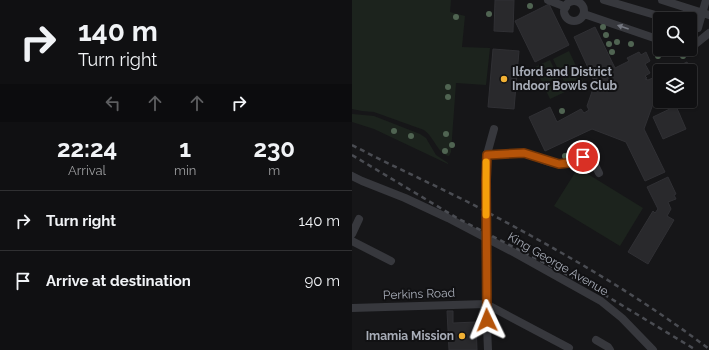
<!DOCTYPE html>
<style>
:root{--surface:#101012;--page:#19191b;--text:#f1f3f6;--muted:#9c9d9f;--line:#303032}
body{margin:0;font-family:Raleway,sans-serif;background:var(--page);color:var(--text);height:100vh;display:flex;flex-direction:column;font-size:15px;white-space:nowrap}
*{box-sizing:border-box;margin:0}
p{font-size:13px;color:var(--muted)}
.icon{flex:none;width:22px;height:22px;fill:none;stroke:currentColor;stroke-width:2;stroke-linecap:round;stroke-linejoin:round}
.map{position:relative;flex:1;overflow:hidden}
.side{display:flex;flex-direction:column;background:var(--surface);width:352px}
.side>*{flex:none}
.guide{background:#101012;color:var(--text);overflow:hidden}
.controls{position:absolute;left:301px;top:12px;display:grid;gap:8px}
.controls a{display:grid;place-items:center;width:44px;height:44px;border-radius:4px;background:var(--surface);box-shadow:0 1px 3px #0004,0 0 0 1px var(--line);font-size:20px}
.pin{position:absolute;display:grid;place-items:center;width:34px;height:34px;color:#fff;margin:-17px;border:2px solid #fff;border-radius:50%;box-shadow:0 1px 4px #0007}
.me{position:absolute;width:44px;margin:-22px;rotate:358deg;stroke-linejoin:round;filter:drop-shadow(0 0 3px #0008)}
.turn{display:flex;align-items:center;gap:14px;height:84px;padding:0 12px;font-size:18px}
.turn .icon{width:52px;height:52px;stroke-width:2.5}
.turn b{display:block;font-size:28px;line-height:34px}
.lanes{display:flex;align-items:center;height:38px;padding:0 12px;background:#0003;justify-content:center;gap:20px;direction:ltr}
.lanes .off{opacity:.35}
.eta{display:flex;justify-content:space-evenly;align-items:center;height:68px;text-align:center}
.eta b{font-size:24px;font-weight:700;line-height:28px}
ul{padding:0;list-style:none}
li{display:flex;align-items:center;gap:12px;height:60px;padding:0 12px;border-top:1px solid var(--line)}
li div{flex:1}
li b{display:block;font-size:15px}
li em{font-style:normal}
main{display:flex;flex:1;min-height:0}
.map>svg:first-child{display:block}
.green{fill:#1c231d}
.building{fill:#29292c;stroke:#303034}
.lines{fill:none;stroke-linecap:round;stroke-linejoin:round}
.minor{stroke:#37383d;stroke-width:8}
.rail{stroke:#4a4c52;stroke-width:2.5;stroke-dasharray:5 4;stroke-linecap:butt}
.minor-bridge{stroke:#37383d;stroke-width:8}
.tree{fill:#506452}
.oneway{fill:#757881}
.route-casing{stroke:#753606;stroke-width:10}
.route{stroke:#b45309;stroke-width:7}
.slow{stroke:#f59e0b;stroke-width:7}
.poi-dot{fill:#f2b134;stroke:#111113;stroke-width:1.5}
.labels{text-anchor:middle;stroke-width:4;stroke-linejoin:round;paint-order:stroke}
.poi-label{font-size:12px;font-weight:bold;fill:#a8adb8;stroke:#111113;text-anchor:start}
.street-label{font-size:12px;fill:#a8adb8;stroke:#111113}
</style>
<main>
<section class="side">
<div class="guide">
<div class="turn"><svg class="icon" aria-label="right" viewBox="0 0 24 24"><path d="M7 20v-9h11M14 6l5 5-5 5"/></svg><div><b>140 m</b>Turn right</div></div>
<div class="lanes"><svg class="icon off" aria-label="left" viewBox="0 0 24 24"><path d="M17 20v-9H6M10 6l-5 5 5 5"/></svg><svg class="icon off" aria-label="ahead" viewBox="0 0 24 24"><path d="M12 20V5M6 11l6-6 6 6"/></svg><svg class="icon off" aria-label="ahead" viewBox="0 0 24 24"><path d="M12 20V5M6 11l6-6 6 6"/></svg><svg class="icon" aria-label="right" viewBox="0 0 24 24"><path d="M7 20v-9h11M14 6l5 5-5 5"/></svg></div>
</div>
<div class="eta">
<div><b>22:24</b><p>Arrival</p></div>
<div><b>1</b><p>min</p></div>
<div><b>230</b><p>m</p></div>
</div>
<ul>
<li><svg class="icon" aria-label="right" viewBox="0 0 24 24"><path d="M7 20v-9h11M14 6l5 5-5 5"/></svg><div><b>Turn right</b></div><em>140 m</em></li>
<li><svg class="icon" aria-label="arrive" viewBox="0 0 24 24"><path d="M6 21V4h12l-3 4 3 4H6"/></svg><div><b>Arrive at destination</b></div><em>90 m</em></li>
</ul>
</section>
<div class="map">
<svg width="357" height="350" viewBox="0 0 357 350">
<rect width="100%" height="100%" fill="#161618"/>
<path class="green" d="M0,0H99L98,12L113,16L110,47L138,48L134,85L104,83L99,152L97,156C86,154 82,137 72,130L22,112L10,111L0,109Z
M217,51L232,83L216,90L201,59Z
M198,60L213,92L198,99L183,67Z
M0,114L22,116L68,134L74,138L84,155L96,163V164L22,129L0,122Z
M226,168L291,208L268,246L202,206Z"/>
<path class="building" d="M143,0H162L161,32L142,31Z
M197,4L217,45L183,62L163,21Z
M243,27L263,68L277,61L275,58L287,52L289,55L294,52L298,61L293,64L298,73L293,76L295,78L293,79L296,80L308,75V101L301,104L292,129L313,172L293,181L274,142L240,129L193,151L177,117L198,107L205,122L229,109L232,113L237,110L235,106L243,83L222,37Z
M141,49L167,51L162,109L136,107Z
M335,62L345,84L338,87V71H316Z
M324,106L334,129L311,139L301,117Z
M316,177L324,194L322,195L324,199L316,202L319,209L315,216L322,220L296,264L276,252L301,211L303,213L306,209L295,187Z
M95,311H101V323L124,322L125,350H97Z"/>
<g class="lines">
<path class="minor" d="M196,0L214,7
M252,0L317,19
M310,0L357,15
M212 11a10 10 0 1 1 20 0a10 10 0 1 1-20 0Z
M232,14L308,40
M346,28L354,0
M338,46H341L357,33
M135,155L172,153L197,162L207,164L234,157L242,163L247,173
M0,176L10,181L53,198L96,218L163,253L249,301L270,318L301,350
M134,201V158L142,129
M0,234L7,219
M0,241L39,261
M134,250V304L136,350
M0,308L134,304L217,348
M244,340L256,347L258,350"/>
<path class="rail" d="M0,145C38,165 76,182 114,201C198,245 281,291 357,349
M0,155L105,218L243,289L344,350"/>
<path class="minor-bridge" d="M134,201V250"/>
</g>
<g class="tree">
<circle cx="178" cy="6" r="3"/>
<circle cx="137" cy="14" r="3"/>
<circle cx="104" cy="17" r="3"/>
<circle cx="251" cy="27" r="3"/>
<circle cx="254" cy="35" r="3"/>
<circle cx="265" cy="42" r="3"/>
<circle cx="257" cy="44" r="3"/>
<circle cx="279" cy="44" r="3"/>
<circle cx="260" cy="52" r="3"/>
<circle cx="306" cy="56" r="3"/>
<circle cx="331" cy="56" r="3"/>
<circle cx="96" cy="87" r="3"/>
<circle cx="96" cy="97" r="3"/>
<circle cx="210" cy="111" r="3"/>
<circle cx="42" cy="131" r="3"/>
<circle cx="94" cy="134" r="3"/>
<circle cx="59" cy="136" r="3"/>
<circle cx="100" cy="145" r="3"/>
<circle cx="93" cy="151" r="3"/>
<circle cx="213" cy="156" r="3"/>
</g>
<defs><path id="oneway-solid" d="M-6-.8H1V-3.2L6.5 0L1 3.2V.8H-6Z"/></defs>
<use class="oneway" href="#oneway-solid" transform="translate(271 27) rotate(-161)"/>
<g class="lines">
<defs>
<path id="route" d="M135,320L134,180L135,155L172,153L207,164L216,163L231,157"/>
</defs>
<use href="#route" class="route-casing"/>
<use href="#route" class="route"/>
<path class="slow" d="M134,215V162"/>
</g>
<g class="poi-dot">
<circle cx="152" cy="79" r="4"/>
<circle cx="110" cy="336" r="4"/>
</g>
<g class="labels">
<g class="poi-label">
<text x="160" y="76">Ilford and District<tspan x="160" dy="14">Indoor Bowls Club</tspan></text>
<text x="102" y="340" text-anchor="end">Imamia Mission</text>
</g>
<g class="street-label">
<text transform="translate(206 264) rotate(30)" y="4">King George Avenue</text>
<text transform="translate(67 294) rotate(-2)" y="4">Perkins Road</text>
</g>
</g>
</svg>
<div class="controls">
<a><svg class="icon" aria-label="search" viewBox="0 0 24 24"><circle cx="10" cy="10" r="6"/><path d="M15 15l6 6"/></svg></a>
<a><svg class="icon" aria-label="layers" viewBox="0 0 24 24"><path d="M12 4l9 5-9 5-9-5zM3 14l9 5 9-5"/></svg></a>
</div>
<div class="pin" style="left:231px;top:157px;background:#d93025"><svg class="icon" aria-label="arrive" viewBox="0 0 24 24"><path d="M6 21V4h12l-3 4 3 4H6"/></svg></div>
<svg class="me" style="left:135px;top:320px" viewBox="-20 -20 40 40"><path d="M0-17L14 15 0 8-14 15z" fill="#b45309" stroke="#fff" stroke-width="4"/></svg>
</div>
</main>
